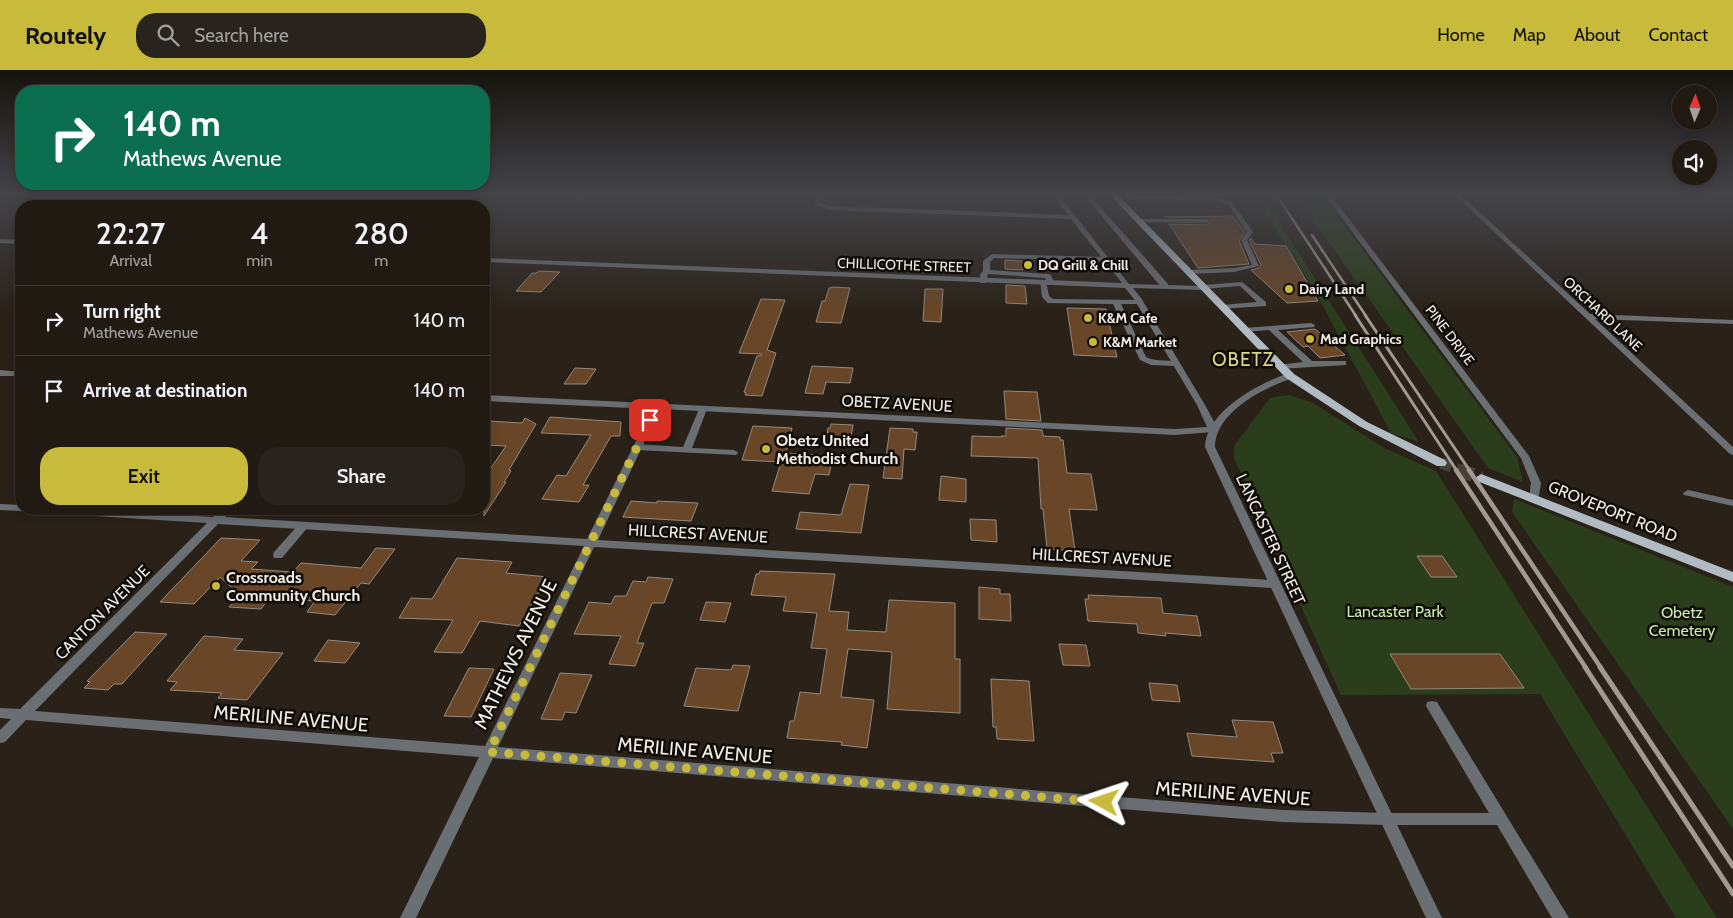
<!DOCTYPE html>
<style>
:root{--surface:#201a13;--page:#28231c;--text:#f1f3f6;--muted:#a2a1a0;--line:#3d3833;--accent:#c8bb3b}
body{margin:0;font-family:Cabin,sans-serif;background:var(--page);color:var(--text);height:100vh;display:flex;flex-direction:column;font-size:19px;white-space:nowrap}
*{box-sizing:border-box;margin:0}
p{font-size:16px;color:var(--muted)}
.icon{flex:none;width:28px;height:28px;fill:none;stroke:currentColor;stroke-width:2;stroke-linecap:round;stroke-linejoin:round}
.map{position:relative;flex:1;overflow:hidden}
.side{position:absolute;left:15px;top:130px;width:475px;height:315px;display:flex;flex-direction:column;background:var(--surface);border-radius:20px;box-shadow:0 2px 12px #0003,0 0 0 1px var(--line)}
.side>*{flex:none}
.banner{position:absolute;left:15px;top:15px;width:475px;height:105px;border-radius:20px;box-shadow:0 2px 12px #0003,0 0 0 1px var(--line);background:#0b6e4f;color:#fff;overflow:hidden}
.needle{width:32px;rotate:2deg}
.fabs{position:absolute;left:1672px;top:15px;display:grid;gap:10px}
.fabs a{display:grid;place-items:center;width:45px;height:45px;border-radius:50%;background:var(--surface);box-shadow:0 2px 12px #0003,0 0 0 1px var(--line);font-size:25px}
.pin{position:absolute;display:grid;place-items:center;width:42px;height:42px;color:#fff;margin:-21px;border-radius:10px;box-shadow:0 2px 8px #0006}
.me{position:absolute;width:55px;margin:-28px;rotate:275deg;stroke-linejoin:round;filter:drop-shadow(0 0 4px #0008)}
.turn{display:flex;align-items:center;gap:18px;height:105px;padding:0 25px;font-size:22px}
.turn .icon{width:65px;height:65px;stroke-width:2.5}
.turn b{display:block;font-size:35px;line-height:42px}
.eta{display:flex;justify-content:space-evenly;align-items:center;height:85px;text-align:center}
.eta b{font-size:30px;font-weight:600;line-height:35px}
.primary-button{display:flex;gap:10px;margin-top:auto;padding:10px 25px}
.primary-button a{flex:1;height:58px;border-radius:20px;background:var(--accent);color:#111;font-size:20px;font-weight:600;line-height:58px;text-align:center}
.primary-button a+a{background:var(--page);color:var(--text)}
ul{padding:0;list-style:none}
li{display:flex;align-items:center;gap:15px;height:70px;padding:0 25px;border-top:1px solid var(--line)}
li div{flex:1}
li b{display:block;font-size:19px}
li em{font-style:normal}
header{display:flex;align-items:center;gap:30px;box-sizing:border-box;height:70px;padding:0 25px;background:var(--accent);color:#111}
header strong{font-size:24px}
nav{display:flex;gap:28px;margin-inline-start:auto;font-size:18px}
.search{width:350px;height:45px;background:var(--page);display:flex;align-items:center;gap:12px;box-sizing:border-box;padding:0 18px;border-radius:20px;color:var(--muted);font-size:19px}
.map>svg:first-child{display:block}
.green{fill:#2b3e1b}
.building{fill:#684627;stroke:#95897f}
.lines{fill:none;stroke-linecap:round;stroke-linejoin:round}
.primary-tunnel-far1{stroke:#484038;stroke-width:11;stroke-dasharray:11 5.5;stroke-linecap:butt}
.primary-tunnel{stroke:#484038;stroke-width:14;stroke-dasharray:14 7;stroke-linecap:butt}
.service{fill:#6a6f73;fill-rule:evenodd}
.minor{fill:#6a6f73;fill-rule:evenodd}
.tertiary{fill:#6a6f73;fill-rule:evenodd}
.primary{fill:#b1bbc4;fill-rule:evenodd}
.rail-far3{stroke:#a19a93;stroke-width:2.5}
.rail-far2{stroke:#a19a93;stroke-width:3}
.rail-far1{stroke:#a19a93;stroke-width:4.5}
.rail{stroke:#a19a93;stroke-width:5}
.route{stroke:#c8bb3b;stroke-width:9;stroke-dasharray:0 16.2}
.poi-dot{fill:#c8bb3b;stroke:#100c08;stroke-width:2}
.labels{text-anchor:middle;stroke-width:5;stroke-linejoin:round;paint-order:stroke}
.far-street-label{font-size:14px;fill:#f1ece6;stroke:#100c08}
.far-poi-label{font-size:14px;font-weight:bold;fill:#f1ece6;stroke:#100c08;text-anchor:start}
.street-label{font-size:16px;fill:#f1ece6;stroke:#100c08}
.poi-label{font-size:16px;font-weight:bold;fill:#f1ece6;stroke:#100c08;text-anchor:start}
.park-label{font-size:16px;fill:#c6ebaa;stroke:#100c08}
.quarter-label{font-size:19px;letter-spacing:1px;fill:#dcd586;stroke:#100c08}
.near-street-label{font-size:19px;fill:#f1ece6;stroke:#100c08}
</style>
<header>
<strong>Routely</strong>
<div class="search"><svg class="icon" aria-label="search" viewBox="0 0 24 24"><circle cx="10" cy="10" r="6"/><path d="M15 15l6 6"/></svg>Search here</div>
<nav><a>Home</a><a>Map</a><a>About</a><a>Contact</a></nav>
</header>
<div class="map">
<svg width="1733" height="848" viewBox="0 0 1733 848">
<rect width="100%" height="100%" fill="#2a2219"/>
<path class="green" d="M330,124L513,126L509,130Z
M1253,124H1261L1419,372L1391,363L1315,221Z
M1295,124H1321L1517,387L1523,412L1488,398Z
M1289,325L1313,333L1384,378L1436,401L1717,848H1676L1540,624L1341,625L1234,388V376L1270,328Z
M1514,429L1733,517V759L1512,442Z"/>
<path class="building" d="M1233,146L1245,162L1239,171L1249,194L1198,198L1169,154L1207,155L1212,150L1207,147H1164Z
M1251,168L1255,174L1286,176L1318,231L1287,233L1251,200L1259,198L1261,195L1249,170Z
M1005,190L1022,191L1023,200L1005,199Z
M539,201L560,202L541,222L516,221L532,203H536Z
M1006,215L1025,216L1027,234L1006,233Z
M833,217L850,218L841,253L816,252L822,231H825L829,218Z
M925,219H943L941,252L923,251Z
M761,229L785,230L767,280L776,283L762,326L745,325L746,323L744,322L757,286H761L762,284L739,283Z
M1067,238L1106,239L1117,287L1074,285Z
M1315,259L1345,285L1320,288L1308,276L1303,277L1287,262Z
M812,296L853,298L850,313L826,312L823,324L805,323Z
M575,298L596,299L586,314H564Z
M1004,321L1037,322L1041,351L1006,349Z
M550,347L621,352L620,366H611L583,415H589L579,432L542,429L557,405L566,406L591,365L541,363Z
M525,348L536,354L509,400L511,401L504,412H506L484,446V408L506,376L484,375V359L489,351L522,353Z
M831,354L853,355L850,373H846L845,377L825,376L828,358H830Z
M753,356L792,358L786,383L833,386L829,405L815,404L809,424L772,421L781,392L742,390Z
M890,358L913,359V362H917L915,380L904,379L902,409L883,408Z
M1006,358L1042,360L1043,366L1060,367V370H1063L1067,403L1091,404L1097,440L1069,439L1075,481L1047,479L1043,439H1041L1038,388L971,386L972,366L1002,367L1001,366H1006Z
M941,406L966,409V432L939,430Z
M850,414L869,415L861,463L796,459L800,442L841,445Z
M631,431L657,433V431L698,433L691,451L623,447Z
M970,449L996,450L997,472L971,470Z
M221,468L260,470L241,491L258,492L251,499L293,502L301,493L361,498L376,478L395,479L369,514L361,513L335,545L307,542L315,531L269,528L261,539L229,537L240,525L220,507L194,534L160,532Z
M1417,486H1442L1457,507H1431Z
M457,488L512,492L506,503L548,507L519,556L480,551L462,583L434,582L453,550L399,548L411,528L432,529Z
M760,501L835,504L829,541L849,542L847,560L886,562L889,530L955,533V589H960V643L887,639L892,582L848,579L841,627L874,630L867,678L841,675L842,672L787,668L790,651H794L800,622L820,624L827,579L811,578L817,543L783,541L786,527L751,525L756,504H759Z
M648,507L673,509L664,533H652L637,573H644L635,596L609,594L621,566L574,564L589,532L611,534L615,526H626L633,511L646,512Z
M979,517L1000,519V524H1010L1011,551L979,549Z
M1088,525L1161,528L1163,543L1197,546L1201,566L1165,563L1166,566L1138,563L1137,554L1088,551L1085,529H1089Z
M706,532L731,533L725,552L700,550Z
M135,562L167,564L122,614H114L108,620L84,618L90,612L87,611Z
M204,566L243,569L234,580L283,583L247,630L218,628L222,623L170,620L177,612L167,611Z
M328,570L360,573L345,593L314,591Z
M1059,574L1086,575L1090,596L1063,595Z
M1390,584H1500L1524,618L1411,619Z
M733,595L750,596L738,641L684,636L696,598L731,600Z
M469,598L494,599L471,647L444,646Z
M560,603L592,605L576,643L565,642L562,650L541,649Z
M991,609L1029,611L1034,671L997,669L996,657H993Z
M1149,613L1177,615L1180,632L1152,630Z
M1232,650L1273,652L1283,683H1271L1274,692L1192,686L1187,663L1237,667Z"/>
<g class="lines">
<path class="primary-tunnel-far1" d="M1441,393L1463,401"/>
<path class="primary-tunnel" d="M1460,400L1481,408"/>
<path class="service" d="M1083,124H1089L1168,214V218H1162Z
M1116,124L1218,128L1232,132L1253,162L1247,170L1259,196L1234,202L1189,204L1185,202L1189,200L1234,198L1252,195L1241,170L1247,162L1228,134L1216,131L1114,127V125Z
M1324,124H1330L1529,386L1541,413L1538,431H1530L1529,429L1531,413L1521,388Z
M1139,149H1207L1210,151L1207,153L1137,152V150Z
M992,184L1107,187L1110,189L1107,191L994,188L990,192V200L1047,204H1050L1055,213L1048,215L1045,208L988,204L986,213H980V204L983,201V191Z
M1040,211H1046L1049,226L1053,229L1142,230L1143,232L1139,234H1121L1146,287C1157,293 1171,288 1180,294L1176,296L1151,295L1140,290L1113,234L1048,233L1042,227Z
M1242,212L1266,232V236L1219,239V235H1222L1257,232L1240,216L1203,219L1199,217L1203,215Z
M1311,253L1315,255L1314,257L1278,260L1312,291H1346V295L1278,299V295L1303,292L1269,260L1244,262L1240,260L1244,258Z
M703,336L707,339L692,378L733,380L736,381L738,383L736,385L637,380L632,377L637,374L683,377L699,339Z
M1688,420L1733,430V436L1684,425L1683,423Z
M304,452L309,455L308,457L282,488H274L273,485L274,482L300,453Z
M1432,631L1437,632L1569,848H1552L1497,755H1387L1382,753L1380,749L1382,745L1387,743H1489L1426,636L1427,632Z"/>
<path class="minor" d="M580,124H586L580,129L577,127Z
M816,124H822L819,132L831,136L1068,145L1052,124H1058L1129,214L1204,216L1208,218L1204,220L1133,218L1141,228L1205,335L1218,359L1213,362L1175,365L660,339L598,470L1274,510L1278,511L1280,514L1278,517L1274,518L594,477L498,677L1282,740L1387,743L1392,745L1394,749L1392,753L1387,755L1282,752L493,688L416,848H400L479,687L26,650L5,672L0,673V660L11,649L0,648V638L20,639L207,453L30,442L25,439L21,441L0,440V434L21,435V439H79L213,447L221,439H232L225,447L587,469L652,339L484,331V325L1175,359L1207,357L1197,335L1134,229L1125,218L484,192V188L1122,213L1071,149L830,140L814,134ZM218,454L584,476L485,676L35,641Z
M1454,124H1460L1590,244L1733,250V254L1595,249L1733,377V385L1730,384Z
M0,169L21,170V174L0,173Z
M0,300L21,302V306H0Z"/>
<path class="tertiary" d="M1290,303L1294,306L1293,308C1265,317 1215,342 1215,377L1442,848H1426L1205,377C1206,341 1260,312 1290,303Z"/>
<path class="primary" d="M1109,124H1117L1294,304L1367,352L1445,390L1447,393L1445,396H1437L1359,356L1286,308Z
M1481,404L1733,502V512L1477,411L1475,408Z"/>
<path class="rail-far3" d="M1276,124L1356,246
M1312,165L1366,246"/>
<path class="rail-far2" d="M1355,245L1457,401
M1365,245L1470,401"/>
<path class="rail-far1" d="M1456,400L1586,598
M1469,400L1601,598"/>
<path class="rail" d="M1585,597L1733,824
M1600,597L1733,796"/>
</g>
<linearGradient id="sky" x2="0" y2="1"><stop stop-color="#17130e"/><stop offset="0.51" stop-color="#444449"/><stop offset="1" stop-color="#444449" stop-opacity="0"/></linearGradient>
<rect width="1733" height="243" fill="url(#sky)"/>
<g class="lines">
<path class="route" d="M650,350L489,682L1104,732"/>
</g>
<g class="poi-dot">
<circle cx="1028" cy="195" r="5"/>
<circle cx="1289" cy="219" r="5"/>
<circle cx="1088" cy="248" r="5"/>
<circle cx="1310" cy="269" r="5"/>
<circle cx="1093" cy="272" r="5"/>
<circle cx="766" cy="379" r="5"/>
<circle cx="216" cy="516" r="5"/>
</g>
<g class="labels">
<g class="far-street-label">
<text transform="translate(904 195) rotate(2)" y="5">CHILLICOTHE STREET</text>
<text transform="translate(1603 244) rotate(43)" y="5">ORCHARD LANE</text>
<text transform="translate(1450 265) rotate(53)" y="5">PINE DRIVE</text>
</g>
<g class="far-poi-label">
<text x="1038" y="200">DQ Grill &amp; Chill</text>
<text x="1299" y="224">Dairy Land</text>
<text x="1098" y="253">K&amp;M Cafe</text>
<text x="1320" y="274">Mad Graphics</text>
<text x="1103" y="277">K&amp;M Market</text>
</g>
<g class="street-label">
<text transform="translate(897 333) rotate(3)" y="6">OBETZ AVENUE</text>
<text transform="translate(1613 441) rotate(22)" y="6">GROVEPORT ROAD</text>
<text transform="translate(698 463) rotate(3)" y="6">HILLCREST AVENUE</text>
<text transform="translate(1271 469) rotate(65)" y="6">LANCASTER STREET</text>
<text transform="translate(1102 487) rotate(3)" y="6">HILLCREST AVENUE</text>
<text transform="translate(102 542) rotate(-45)" y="6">CANTON AVENUE</text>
</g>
<g class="poi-label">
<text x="776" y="376">Obetz United<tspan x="776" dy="18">Methodist Church</tspan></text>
<text x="226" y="513">Crossroads<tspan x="226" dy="18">Community Church</tspan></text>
</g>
<g class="park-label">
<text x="1395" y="547">Lancaster Park</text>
<text x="1682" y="548">Obetz<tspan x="1682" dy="18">Cemetery</tspan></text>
</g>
<g class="quarter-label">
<text x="1243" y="296">OBETZ</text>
</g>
<g class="near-street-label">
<text transform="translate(515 584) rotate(-64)" y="7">MATHEWS AVENUE</text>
<text transform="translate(291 648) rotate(5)" y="7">MERILINE AVENUE</text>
<text transform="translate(695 680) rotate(5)" y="7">MERILINE AVENUE</text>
<text transform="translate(1233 723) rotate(4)" y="7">MERILINE AVENUE</text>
</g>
</g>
</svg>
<div class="fabs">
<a><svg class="needle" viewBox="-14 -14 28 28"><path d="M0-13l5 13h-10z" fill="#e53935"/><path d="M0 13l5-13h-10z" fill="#a2a1a0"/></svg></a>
<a><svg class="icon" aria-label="sound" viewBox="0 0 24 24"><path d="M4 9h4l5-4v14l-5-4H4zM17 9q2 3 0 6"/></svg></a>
</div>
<div class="pin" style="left:650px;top:350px;background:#d93025"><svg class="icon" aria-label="arrive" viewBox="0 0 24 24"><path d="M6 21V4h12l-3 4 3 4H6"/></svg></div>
<svg class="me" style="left:1104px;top:732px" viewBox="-20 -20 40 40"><path d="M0-17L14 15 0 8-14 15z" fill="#c8bb3b" stroke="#fff" stroke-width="4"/></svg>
<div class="banner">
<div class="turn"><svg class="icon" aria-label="right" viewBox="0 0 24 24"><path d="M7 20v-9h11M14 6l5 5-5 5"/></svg><div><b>140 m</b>Mathews Avenue</div></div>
</div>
<section class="side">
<div class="eta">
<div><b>22:27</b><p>Arrival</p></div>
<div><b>4</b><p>min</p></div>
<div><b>280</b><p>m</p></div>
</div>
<ul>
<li><svg class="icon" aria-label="right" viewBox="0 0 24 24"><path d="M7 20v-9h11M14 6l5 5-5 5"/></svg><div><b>Turn right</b><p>Mathews Avenue</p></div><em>140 m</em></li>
<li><svg class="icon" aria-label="arrive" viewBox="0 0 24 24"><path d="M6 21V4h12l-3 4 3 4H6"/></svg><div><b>Arrive at destination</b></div><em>140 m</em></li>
</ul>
<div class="primary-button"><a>Exit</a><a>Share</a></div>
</section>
</div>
